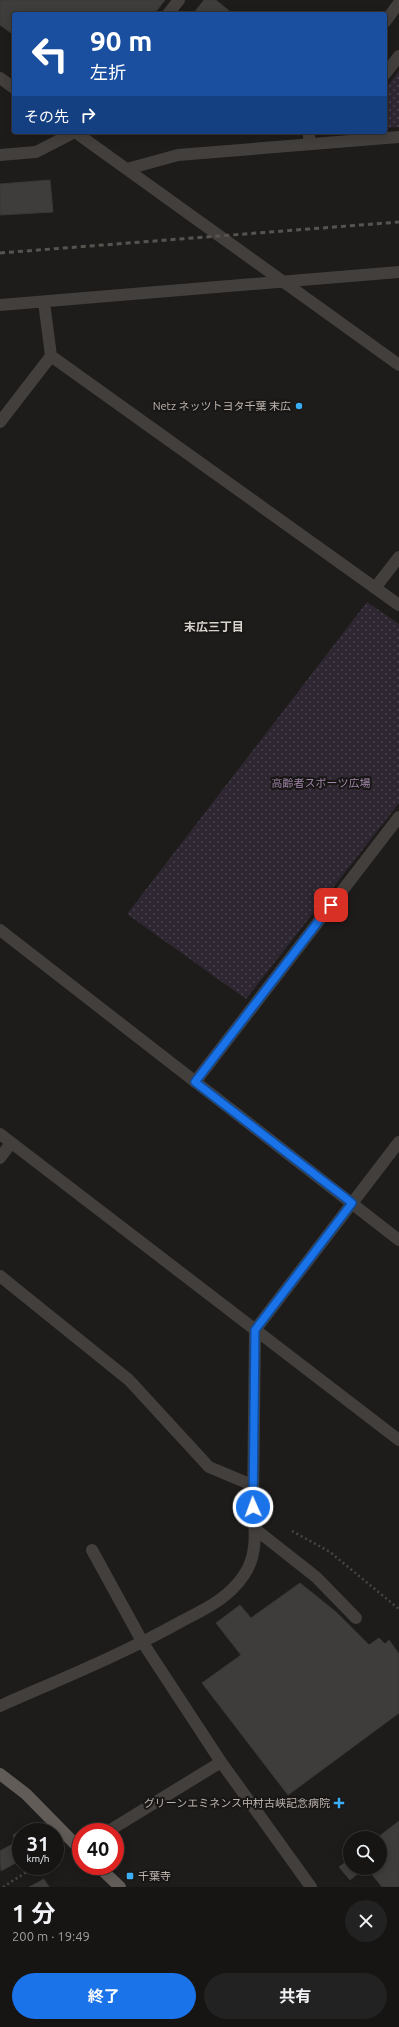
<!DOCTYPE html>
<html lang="ja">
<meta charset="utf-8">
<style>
:root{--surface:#161514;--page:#232222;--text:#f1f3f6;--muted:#9e9fa0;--line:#353434;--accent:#1a73e8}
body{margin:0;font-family:Ubuntu,"Noto Sans JP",sans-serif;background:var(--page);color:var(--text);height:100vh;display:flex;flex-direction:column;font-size:15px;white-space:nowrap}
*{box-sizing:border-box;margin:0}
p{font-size:13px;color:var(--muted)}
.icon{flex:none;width:22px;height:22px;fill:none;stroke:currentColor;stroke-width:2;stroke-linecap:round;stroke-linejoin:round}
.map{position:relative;height:1887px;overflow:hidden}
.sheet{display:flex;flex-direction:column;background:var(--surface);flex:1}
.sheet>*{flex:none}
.guide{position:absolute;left:12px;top:12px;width:375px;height:122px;border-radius:4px;box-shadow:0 2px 10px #0003,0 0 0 1px var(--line);background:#1a4fa0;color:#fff;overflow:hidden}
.fabs{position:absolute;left:343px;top:1831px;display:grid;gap:8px}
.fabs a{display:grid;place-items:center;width:44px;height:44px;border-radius:50%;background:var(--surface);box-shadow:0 2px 10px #0003,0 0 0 1px var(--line);font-size:20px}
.speed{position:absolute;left:12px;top:1823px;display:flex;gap:8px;font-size:20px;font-weight:700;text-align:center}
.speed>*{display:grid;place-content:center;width:52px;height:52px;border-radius:50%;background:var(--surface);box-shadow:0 2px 10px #0003,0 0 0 1px var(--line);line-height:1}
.speed small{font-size:10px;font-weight:400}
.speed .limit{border:6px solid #d22;background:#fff;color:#111}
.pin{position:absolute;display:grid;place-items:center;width:34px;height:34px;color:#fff;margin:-17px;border-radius:8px;box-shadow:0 2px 6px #0006}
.me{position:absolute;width:44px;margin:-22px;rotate:358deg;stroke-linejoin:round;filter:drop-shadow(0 0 3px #0008)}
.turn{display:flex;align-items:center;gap:14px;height:84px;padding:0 12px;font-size:18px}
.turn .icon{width:52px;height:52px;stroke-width:2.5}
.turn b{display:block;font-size:28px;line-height:34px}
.then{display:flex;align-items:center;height:38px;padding:0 12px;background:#0003;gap:8px;font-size:15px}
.round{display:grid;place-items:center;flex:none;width:42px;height:42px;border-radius:21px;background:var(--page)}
.head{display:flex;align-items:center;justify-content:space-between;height:68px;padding:0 12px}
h1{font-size:24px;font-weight:700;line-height:30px}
.action{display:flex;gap:8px;margin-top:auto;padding:8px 12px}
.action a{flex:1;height:46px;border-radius:24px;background:var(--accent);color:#fff;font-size:16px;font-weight:700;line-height:46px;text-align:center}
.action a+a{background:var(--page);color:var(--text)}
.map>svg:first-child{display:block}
.park{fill:url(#park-dots)}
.building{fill:#3f3d3b;stroke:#393835}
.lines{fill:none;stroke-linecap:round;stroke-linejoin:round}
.path{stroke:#494541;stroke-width:2.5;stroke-dasharray:2 3;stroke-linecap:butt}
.service{stroke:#423f3c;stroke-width:12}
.minor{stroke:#423f3c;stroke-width:12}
.tertiary{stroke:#423f3c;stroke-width:12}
.primary{stroke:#615c57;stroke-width:12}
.rail{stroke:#57534e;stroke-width:3;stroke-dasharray:5 4;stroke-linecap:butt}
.route-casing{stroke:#114b97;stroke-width:10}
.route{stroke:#1a73e8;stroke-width:7}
.poi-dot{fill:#3aaff6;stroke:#181716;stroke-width:1.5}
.labels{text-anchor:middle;stroke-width:4;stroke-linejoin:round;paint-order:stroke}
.poi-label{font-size:11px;fill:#bdb3ad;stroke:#181716;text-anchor:end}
.park-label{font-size:11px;fill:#a084a8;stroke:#181716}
.neighbourhood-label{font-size:12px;font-weight:bold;fill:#d9d3ce;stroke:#181716}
</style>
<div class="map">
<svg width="399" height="1887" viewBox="0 0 399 1887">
<defs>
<pattern id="park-dots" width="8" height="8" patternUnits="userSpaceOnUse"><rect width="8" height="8" fill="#2e2631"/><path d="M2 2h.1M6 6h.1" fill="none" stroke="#4a434c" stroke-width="1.8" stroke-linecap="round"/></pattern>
</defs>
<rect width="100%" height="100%" fill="#1d1c1b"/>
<path class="park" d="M399,71V127L385,128V89Z
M367,602L399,624V803L246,999L127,914Z"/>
<path class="building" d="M0,0H165L154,14H14V35L0,25Z
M204,0H216L233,14H193Z
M50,180L53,212L0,215V184Z
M300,1583L336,1612L369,1645L379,1638L385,1644L389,1640L399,1654V1713L288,1795L202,1683L241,1655L216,1623L240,1605L251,1618Z
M399,1821V1887H382L367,1868H380V1838H377Z
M24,1828L29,1832H21V1850L13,1835Z
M16,1842L21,1850V1860L1,1871L0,1851Z
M350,1859V1868H365L350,1880L339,1867Z
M44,1879L49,1887H29Z"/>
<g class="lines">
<path class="path" d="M292,1531L330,1552L399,1609
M3,1887L36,1866"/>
<path class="service" d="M375,588L399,557
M0,1158L11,1143
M0,1276L129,1380L209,1467L252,1485
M255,1529L316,1577L356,1618"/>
<path class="minor" d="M168,14L179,0
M385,22L399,3
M385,74L399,56
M309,144V132
M0,155L36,152L75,132
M127,169L178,155L399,137
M44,302L51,356L399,605
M0,305L399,272
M0,422L51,356
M0,930L399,1240
M195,1082L399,817
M92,1550L143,1643L221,1762L311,1887
M0,1706C61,1679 123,1654 182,1621C205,1609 229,1598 244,1575C258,1555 255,1530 253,1507
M107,1832L221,1762"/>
<path class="tertiary" d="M0,78L14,88
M75,132L399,365
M0,1134L399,1440
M253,1507L255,1330L399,1142"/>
<path class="primary" d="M0,1774L26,1794L81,1850
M98,1866L120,1887"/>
<path class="rail" d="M0,253L399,222"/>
</g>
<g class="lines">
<defs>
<path id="route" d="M253,1507L255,1330L352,1203L195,1082L331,905"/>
</defs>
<use href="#route" class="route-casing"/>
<use href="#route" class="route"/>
</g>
<g class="poi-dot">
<circle cx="299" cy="406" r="4"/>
<path d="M337 1797h4v4h4v4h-4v4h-4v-4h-4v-4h4z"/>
<rect x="126" y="1872" width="8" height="8" rx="2"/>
</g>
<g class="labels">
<g class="poi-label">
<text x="291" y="410">Netz ネッツトヨタ千葉 末広</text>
<text x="330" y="1807">グリーンエミネンス中村古峡記念病院</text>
<text x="138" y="1880" text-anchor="start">千葉寺</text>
</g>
<g class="park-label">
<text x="321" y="787">高齢者スポーツ広場</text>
</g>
<g class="neighbourhood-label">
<text x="214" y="631">末広三丁目</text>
</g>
</g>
</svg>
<div class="fabs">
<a><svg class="icon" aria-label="search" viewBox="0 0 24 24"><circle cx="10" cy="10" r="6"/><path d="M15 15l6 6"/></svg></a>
</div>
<div class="speed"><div>31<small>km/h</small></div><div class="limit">40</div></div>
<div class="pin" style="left:331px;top:905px;background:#d93025"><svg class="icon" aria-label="arrive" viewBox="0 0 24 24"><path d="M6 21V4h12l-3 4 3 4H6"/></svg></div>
<svg class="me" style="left:253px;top:1507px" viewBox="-20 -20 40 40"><circle r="17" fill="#1a73e8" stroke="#fff" stroke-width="3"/><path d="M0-11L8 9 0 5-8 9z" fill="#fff"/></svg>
<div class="guide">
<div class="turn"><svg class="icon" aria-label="left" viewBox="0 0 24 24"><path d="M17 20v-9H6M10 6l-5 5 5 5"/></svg><div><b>90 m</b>左折</div></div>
<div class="then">その先<svg class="icon" aria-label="right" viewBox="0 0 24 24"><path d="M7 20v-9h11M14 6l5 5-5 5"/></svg></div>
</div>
</div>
<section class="sheet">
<div class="head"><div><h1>1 分</h1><p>200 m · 19:49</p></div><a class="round"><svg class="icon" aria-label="close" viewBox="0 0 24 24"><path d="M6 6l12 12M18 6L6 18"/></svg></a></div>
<div class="action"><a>終了</a><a>共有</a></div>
</section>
